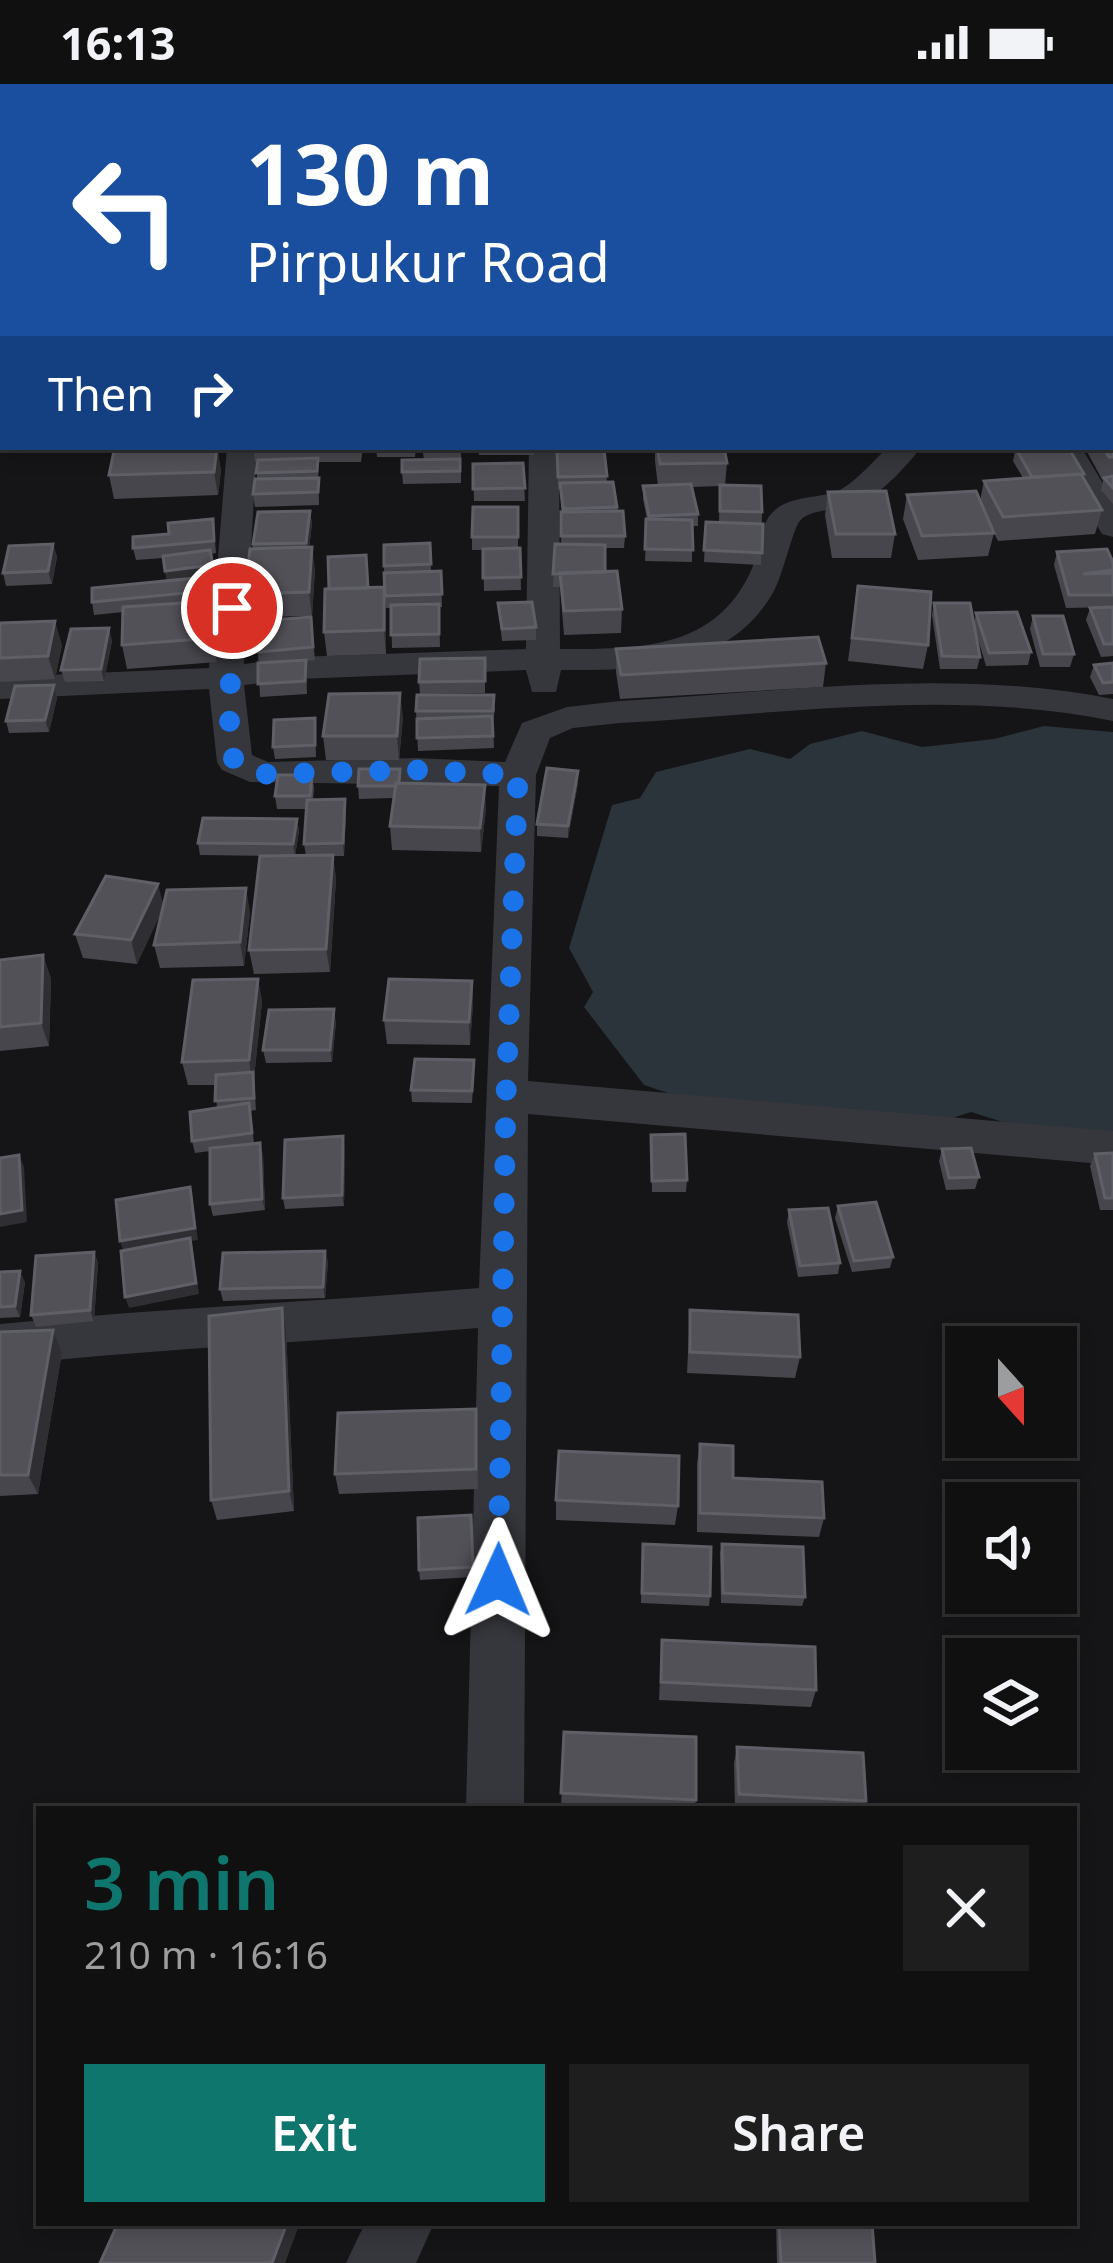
<!DOCTYPE html>
<meta charset="utf-8">
<style>
:root{--surface:#101011;--page:#1e1e1f;--text:#f1f3f6;--muted:#9c9d9f;--line:#303031;--accent:#0f766e}
body{margin:0;font-family:"Noto Sans",sans-serif;background:var(--page);color:var(--text);height:100vh;display:flex;flex-direction:column;font-size:45px;white-space:nowrap}
*{box-sizing:border-box;margin:0}
p{font-size:39px;color:var(--muted)}
.icon{flex:none;width:66px;height:66px;fill:none;stroke:currentColor;stroke-width:2;stroke-linecap:round;stroke-linejoin:round}
.map{position:relative;flex:1;overflow:hidden}
.drawer{position:absolute;left:36px;top:1722px;width:1041px;height:420px;display:flex;flex-direction:column;background:var(--surface);border-radius:0px;box-shadow:0 6px 18px #0003,0 0 0 3px var(--line)}
.drawer>*{flex:none}
.hud{position:absolute;left:0px;top:0px;width:1113px;height:366px;box-shadow:0 6px 18px #0003,0 0 0 3px var(--line);background:#1a4fa0;color:#fff;overflow:hidden}
.needle{width:78px;rotate:159deg}
.buttons{position:absolute;left:945px;top:1242px;display:grid;gap:24px}
.buttons a{display:grid;place-items:center;width:132px;height:132px;border-radius:0px;background:var(--surface);box-shadow:0 6px 18px #0003,0 0 0 3px var(--line);font-size:60px}
.pin{position:absolute;display:grid;place-items:center;width:102px;height:102px;color:#fff;margin:-51px;border:6px solid #fff;border-radius:50%;box-shadow:0 3px 12px #0007}
.me{position:absolute;width:132px;margin:-66px;rotate:1deg;stroke-linejoin:round;filter:drop-shadow(0 0 9px #0008)}
.turn{display:flex;align-items:center;gap:42px;height:252px;padding:0 48px;font-size:54px}
.turn .icon{width:156px;height:156px;stroke-width:2.5}
.turn b{display:block;font-size:84px;line-height:102px}
.then{display:flex;align-items:center;height:114px;padding:0 48px;background:#0003;gap:24px;font-size:45px}
.round{display:grid;place-items:center;flex:none;width:126px;height:126px;border-radius:0px;background:var(--page)}
.headline{display:flex;align-items:center;justify-content:space-between;height:204px;padding:0 48px}
h1{font-size:72px;font-weight:600;line-height:90px;color:var(--accent)}
.action{display:flex;gap:24px;margin-top:auto;padding:24px 48px}
.action a{flex:1;height:138px;border-radius:0px;background:var(--accent);color:#fff;font-size:48px;font-weight:600;line-height:138px;text-align:center}
.action a+a{background:var(--page);color:var(--text)}
.status{display:flex;justify-content:space-between;align-items:center;height:84px;padding:0 60px;background:var(--surface);direction:ltr}
.status svg{height:33px;fill:currentColor}
.map>svg:first-child{display:block}
.water{fill:#2b333b}
.lines{fill:none;stroke-linecap:round;stroke-linejoin:round}
.street{fill:#36373c;fill-rule:evenodd}
.wall{fill:#47464c}
.shaded-wall{fill:#2f2e32}
.building{fill:#525158;stroke:#5f5f67;stroke-width:3}
.route{stroke:#1a73e8;stroke-width:21;stroke-dasharray:0 37.8}
</style>
<div class="status"><b>16:13</b><svg viewBox="0 0 49 12"><path d="M0 12V9h3v3zM5 12V6h3v6zM10 12V3h3v9zM15 12V0h3v12zM26 1h20v11H26zM47 4h2v5h-2z"/></svg></div>
<div class="map">
<svg width="1113" height="2179" viewBox="0 0 1113 2179">
<rect width="100%" height="100%" fill="#151517"/>
<path class="water" d="M1044,642L1113,648V1056L1044,1051L971,1028L924,1043L725,1028L644,1001L584,923L593,908L569,864L612,721L640,714L656,688L750,665L790,675L810,660L862,647L922,663L994,655Z"/>
<g class="lines">
<path class="street" d="M604,0H626V3H604Z
M1110,13H1113V27H1110Z
M1110,85H1113V99H1110Z
M0,89H3V103H0Z
M0,291H3V309H0Z
M227,363H257L244,580L297,573L526,565L529,363H559L560,565C636,565 713,567 750,489C759,471 759,442 772,429C790,410 817,416 840,406C857,397 874,376 888,363H921C908,381 880,411 860,419C844,427 810,423 799,438C793,446 783,490 774,507C729,586 642,586 561,586L556,608H532L526,586L297,595L244,601L252,671L268,678L415,674L505,678L522,639L567,623L620,617C783,608 952,583 1113,615V637C952,604 783,630 620,639L573,644L550,654L536,691L528,997L1113,1047V1081L528,1030L524,1725H466L478,1244C319,1258 159,1264 0,1282V1240C159,1224 319,1218 479,1204L499,702L250,698L222,686L217,678L209,605L0,615V593L209,584Z
M1051,363H1081L1113,416V453L1102,450Z
M365,2139H434L416,2179H346Z"/>
</g>
<path class="wall" d="M251,0H302V3H252Z
M703,0H727L726,3H703Z
M922,0H974L973,3H924Z
M1025,0H1113V15H1110V3H1027Z
M1113,244V281L1110,276V245Z
M1110,287L1113,291V420L1101,406L1103,397L1086,366L1087,363H1110Z
M217,363L221,387L218,411L114,415L109,391Z
M253,363H363L361,378H318L319,421L255,423L253,410L257,395V378H255Z
M376,363H416L415,373H377Z
M422,363H461V399L403,400L402,388L424,375Z
M479,363H534V371H479Z
M655,363H724L727,379L725,401L762,428L761,481L704,478L706,438H719L720,402L692,403L698,430V442H692V478L645,477L647,435L643,415V402H658L655,377Z
M1008,363H1068L1084,390L1083,394L1102,426L1095,450L998,457L994,449L988,472L918,476L903,435L907,411L980,417L984,397L1023,394L1013,377L1015,367L1012,368Z
M604,365L607,398L617,423L625,452L624,464H605V488L622,525L621,549L564,551L560,503H553L555,460H561L562,428L560,405H558L557,366Z
M523,379L525,417H474L473,380Z
M828,408L895,450L891,474H832L825,431Z
M518,423V464H520L521,506L484,507L483,466H472V453Z
M310,427L312,440L309,463L315,486L312,532L249,533L245,510L253,460Z
M213,435L216,469L211,470L215,493L196,496L199,518L212,517L216,541L217,578L127,585L122,561L123,528L94,531L92,518L167,497L163,474L136,476L133,464Z
M430,459L431,487H441L442,523H439L440,563L392,564L391,524H386V570L327,572L324,548L369,503H384V461Z
M53,460L57,473L52,500L6,502L3,489Z
M1057,468L1113,478V523L1066,524L1054,481Z
M858,502L928,561L923,585L848,577Z
M498,519L536,543V556L502,557Z
M934,519L974,541L976,529L1031,568L1028,581L986,582L975,545L980,573L977,585H940L932,531Z
M1113,523V572L1101,573L1086,536L1090,524Z
M1033,532L1074,570L1070,583H1040L1030,545Z
M311,533L315,576L306,577L307,610L260,613L258,568Z
M0,539L62,561L55,595L0,598Z
M109,544L112,557L104,597L65,598L61,586Z
M616,565L826,579L823,603L620,615L616,588Z
M485,574V609L420,610L419,598Z
M1113,579V610L1099,611L1090,593L1094,581Z
M54,601L57,614L49,648L9,649L6,637Z
M495,624L493,639L494,664L418,667L416,627Z
M403,633L399,676H326L323,652Z
M315,634L316,673L275,675L273,663Z
M312,691L314,704L313,716L346,728L344,772H333L336,795L330,888L254,890L249,866L283,772L200,771L198,759L297,735L299,747L295,772H306L304,760L306,725H277L275,712Z
M401,699L486,725L481,768L392,766L390,742L394,714L359,715L358,702Z
M578,699L568,754L537,752V740Z
M163,822L250,828L244,882L160,884L154,861L162,826L137,880L83,874L75,850Z
M43,871L51,895L49,962L0,967V876Z
M258,895L262,918L254,994L256,1026L250,1027L254,1059L263,1071L265,1126L213,1132L210,1120V1067L195,1069L192,1057L217,1024L215,1001H188L182,978Z
M472,897L473,920L470,961L387,960L384,936Z
M336,938L332,978L266,979L263,966Z
M474,988L472,1019L412,1018L411,1006Z
M651,1051L687,1096L686,1108H652Z
M345,1064L344,1122L285,1125L283,1114Z
M942,1065L979,1093L975,1105L946,1106L939,1077Z
M1113,1069V1126H1100L1090,1082L1095,1070Z
M838,1122L893,1173L890,1184L852,1188L835,1134Z
M789,1126L840,1179L838,1190L798,1193L787,1138Z
M325,1167L328,1178L325,1214L223,1217L220,1205Z
M94,1168L98,1179L94,1237L36,1243L31,1231Z
M0,1188L25,1198L20,1233L0,1234Z
M690,1226L800,1273L795,1294L687,1289Z
M53,1246L62,1268L38,1410L0,1412V1248Z
M286,1246L294,1427L217,1436L211,1416Z
M476,1325L478,1405L339,1410L335,1390Z
M700,1360L733,1394L824,1434L819,1453L697,1448V1380Z
M556,1416L678,1422L675,1441L556,1436Z
M471,1431L474,1493L420,1496L419,1486Z
M722,1460L805,1513L802,1522L721,1519L720,1469Z
M642,1470L710,1512L709,1522L641,1519Z
M662,1556L816,1606L811,1623L659,1616Z
M564,1648L696,1716L694,1725H561Z
M737,1663L866,1717L862,1725H735L734,1679Z
M776,2139H872L875,2179H777Z"/>
<path class="shaded-wall" d="M3,154V171L0,177V160Z
M217,363L221,387L218,411L214,388Z
M310,427L312,440L308,472L306,459Z
M53,460L57,473L52,500L48,487Z
M312,463L315,486L312,532L309,508Z
M213,481L215,493L196,496L199,521L197,508L167,500L165,487Z
M384,503L386,527V570L384,546Z
M212,517L216,541L217,578L212,554Z
M55,537L62,561L55,595L48,572Z
M109,544L112,557L104,597L101,585Z
M54,601L57,614L49,648L45,636Z
M400,609L403,633L399,676L397,652Z
M578,687V699L568,754V742Z
M485,701L486,725L481,768L480,744Z
M345,715L346,728L344,772L343,759Z
M297,735L299,747L295,772L293,760Z
M333,771L336,795L330,888L326,865Z
M158,800L164,823L137,880L131,856Z
M246,804L250,828L244,882L240,858Z
M43,871L51,895L49,962L41,939Z
M258,895L262,918L254,994L256,1026L249,976Z
M472,897L473,920L470,961L469,938Z
M334,925L336,938L332,978L330,966Z
M343,1052L345,1064L344,1122L342,1111Z
M260,1059L263,1071L265,1126L262,1115Z
M19,1071L24,1083L27,1138L0,1143V1130Z
M190,1103L198,1156L191,1157L199,1210L129,1224L125,1213L124,1169L120,1157Z
M325,1167L328,1178L325,1214L323,1203Z
M94,1168L98,1179L94,1237L90,1226Z
M20,1187L25,1198L20,1233L15,1222Z
M282,1224L286,1246L294,1427L289,1407Z
M53,1246L62,1268L38,1410L28,1391Z
M287,2139H300L285,2179H272Z"/>
<path class="building" d="M41,0L40,3H3V16H0V2Z
M634,0H679L680,3H635Z
M930,0H974L931,2Z
M980,0H1021L1023,3H982Z
M1036,0H1059L1061,3H1038Z
M1065,0H1090L1093,3H1067Z
M1098,0H1113V4L1100,3Z
M0,19H3V34L0,35Z
M1110,54L1113,57V78H1110Z
M0,183H3V200H0Z
M1113,305V335H1110V306Z
M1113,341V373H1109L1103,363H1110V342Z
M217,363L214,388L109,391L114,367Z
M423,363H461L423,366Z
M657,363H724L727,379L660,380Z
M1037,363H1068L1084,390L1032,393L1016,365Z
M604,365L607,392L558,393L557,366Z
M318,374L317,387L256,389L258,376Z
M460,375V387L402,388V376Z
M523,379L525,404L473,405V380Z
M1081,390L1102,426L1003,433L984,397Z
M1113,392V404L1104,394Z
M319,394L318,408L253,410L255,395Z
M613,398L617,423L563,425L560,399Z
M691,400L698,430L649,432L643,402Z
M720,401L761,402L762,428L720,427Z
M886,407L895,450H836L828,408Z
M976,407L994,449L922,452L907,411Z
M473,423H518V453H472Z
M310,427L306,459L253,460L258,428Z
M623,427L625,452H561V428Z
M213,435L214,457L133,464V453L169,450L168,439Z
M646,435L692,436L693,466L645,465Z
M706,438L763,440L762,469L704,466Z
M430,459L431,480L384,482V461Z
M53,460L48,487L3,489L9,462Z
M555,460L605,461V488L553,490Z
M312,463L309,508L245,510L250,465Z
M520,464L521,493L483,494V465Z
M1107,465L1113,478V486L1083,490L1113,489V511H1069L1057,468Z
M210,466L213,481L165,487L163,472Z
M366,471L368,504L329,505L328,473Z
M441,487L442,510L385,512L384,489Z
M617,487L622,525L564,527L560,489Z
M196,494L197,508L92,518V504Z
M858,502L931,508L928,561L852,554Z
M384,503V546L324,548L325,505Z
M212,517V554L122,561L123,523Z
M532,518L536,543L502,545L498,519Z
M934,519H970L980,573L942,572Z
M439,520V550L391,551V521Z
M1113,523V560H1104L1090,524Z
M1017,528L1031,568L989,569L976,529Z
M1033,532H1063L1074,570H1043Z
M311,533L313,563L258,568L257,537Z
M55,537L48,572L0,574V539Z
M109,544L101,585L61,586L71,545Z
M818,553L826,579L621,591L616,565Z
M485,574V597L419,598L420,575Z
M306,576L305,597L258,600V579Z
M1113,579V598L1103,599L1094,581Z
M54,601L45,636L6,637L15,602Z
M400,609L397,652H323L329,610Z
M417,611H494L493,627H416Z
M492,632L493,652L417,654V635Z
M315,634V661L273,663L274,636Z
M547,684L578,687L568,742L537,740Z
M359,685H400L399,699H396V702H358Z
M278,691H312L310,712H275Z
M396,699L485,701L480,744L390,742Z
M345,715L343,759L304,760L307,716Z
M203,734L297,735L293,760L198,759Z
M333,771L326,865L249,866L260,772Z
M106,792L158,800L131,856L75,850Z
M246,804L240,858L154,861L167,806Z
M43,871L41,939L0,943V876Z
M258,895L249,976L182,978L193,896Z
M389,895L472,897L469,938L384,936Z
M334,925L330,966H263L269,926Z
M415,975L474,976L472,1007L411,1006Z
M253,988L254,1014L215,1017L216,991Z
M249,1019L252,1049L192,1057L190,1028Z
M685,1050L687,1096L652,1097L651,1051Z
M343,1052L342,1111L283,1114L285,1056Z
M260,1059L262,1115L210,1120V1064Z
M971,1064L979,1093L949,1094L942,1065Z
M1113,1069V1114H1105L1095,1070Z
M19,1071L22,1126L0,1130V1074Z
M190,1103L195,1144L120,1157L116,1116Z
M876,1118L893,1173L854,1177L838,1122Z
M828,1124L840,1179L800,1182L789,1126Z
M190,1154L196,1199L125,1213L121,1167Z
M325,1167L323,1203L220,1205L223,1169Z
M94,1168L90,1226L31,1231L36,1172Z
M20,1187L15,1222L0,1223V1188Z
M282,1224L289,1407L211,1416L209,1232Z
M690,1226L798,1231L800,1273L690,1268Z
M53,1246L28,1391H0V1248Z
M476,1325V1385L335,1390L338,1329Z
M700,1360L733,1362V1394L822,1398L824,1434L700,1429Z
M559,1367L679,1372L678,1422L556,1416Z
M471,1431L473,1483L419,1486L418,1434Z
M643,1460L711,1463L710,1512L642,1509Z
M722,1460L803,1463L805,1513L723,1509Z
M662,1556L815,1563L816,1606L661,1598Z
M564,1648L696,1653V1716L561,1709Z
M737,1663L863,1669L866,1717L739,1710Z
M118,2139H287L272,2179H100Z
M779,2139H872L875,2179H781Z"/>
<g class="lines">
<path class="route" d="M232,524L229,663L235,678L263,690L416,686L518,691L506,1012L498,1496"/>
</g>
</svg>
<div class="buttons">
<a><svg class="needle" viewBox="-14 -14 28 28"><path d="M0-13l5 13h-10z" fill="#e53935"/><path d="M0 13l5-13h-10z" fill="#9c9d9f"/></svg></a>
<a><svg class="icon" aria-label="sound" viewBox="0 0 24 24"><path d="M4 9h4l5-4v14l-5-4H4zM17 9q2 3 0 6"/></svg></a>
<a><svg class="icon" aria-label="layers" viewBox="0 0 24 24"><path d="M12 4l9 5-9 5-9-5zM3 14l9 5 9-5"/></svg></a>
</div>
<div class="pin" style="left:232px;top:524px;background:#d93025"><svg class="icon" aria-label="arrive" viewBox="0 0 24 24"><path d="M6 21V4h12l-3 4 3 4H6"/></svg></div>
<svg class="me" style="left:498px;top:1496px" viewBox="-20 -20 40 40"><path d="M0-17L14 15 0 8-14 15z" fill="#1a73e8" stroke="#fff" stroke-width="4"/></svg>
<div class="hud">
<div class="turn"><svg class="icon" aria-label="left" viewBox="0 0 24 24"><path d="M17 20v-9H6M10 6l-5 5 5 5"/></svg><div><b>130 m</b>Pirpukur Road</div></div>
<div class="then">Then<svg class="icon" aria-label="right" viewBox="0 0 24 24"><path d="M7 20v-9h11M14 6l5 5-5 5"/></svg></div>
</div>
<section class="drawer">
<div class="headline"><div><h1>3 min</h1><p>210 m · 16:16</p></div><a class="round"><svg class="icon" aria-label="close" viewBox="0 0 24 24"><path d="M6 6l12 12M18 6L6 18"/></svg></a></div>
<div class="action"><a>Exit</a><a>Share</a></div>
</section>
</div>
